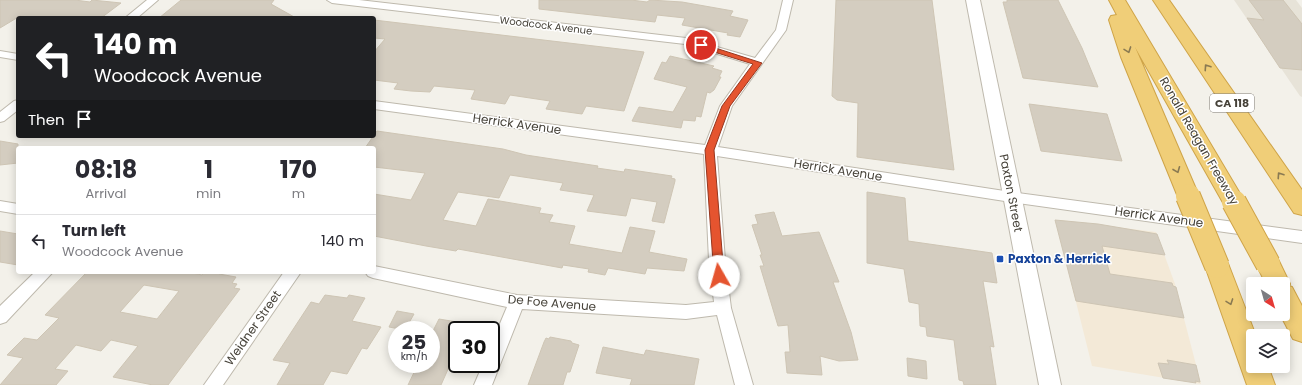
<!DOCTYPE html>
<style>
:root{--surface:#fff;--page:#f7f7f7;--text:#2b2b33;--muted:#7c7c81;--line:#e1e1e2}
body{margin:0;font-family:Poppins,sans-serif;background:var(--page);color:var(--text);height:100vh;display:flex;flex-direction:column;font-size:15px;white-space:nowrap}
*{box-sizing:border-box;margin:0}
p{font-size:13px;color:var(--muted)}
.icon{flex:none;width:22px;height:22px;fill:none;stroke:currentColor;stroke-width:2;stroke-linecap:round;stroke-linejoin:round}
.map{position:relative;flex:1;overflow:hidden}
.details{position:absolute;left:16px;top:146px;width:360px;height:128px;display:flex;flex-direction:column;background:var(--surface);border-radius:4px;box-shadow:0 2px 10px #0003}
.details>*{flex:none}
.guide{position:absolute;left:16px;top:16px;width:360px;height:122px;border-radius:4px;box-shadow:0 2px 10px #0003;background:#202124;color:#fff;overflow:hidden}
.needle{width:26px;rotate:143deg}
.tools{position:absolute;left:1246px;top:277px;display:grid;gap:8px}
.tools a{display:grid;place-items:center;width:44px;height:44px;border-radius:4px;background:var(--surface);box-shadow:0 2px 10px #0003;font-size:20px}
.speed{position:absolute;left:388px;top:321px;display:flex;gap:8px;font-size:20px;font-weight:700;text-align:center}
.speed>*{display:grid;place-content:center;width:52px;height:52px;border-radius:50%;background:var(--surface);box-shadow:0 2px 10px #0003;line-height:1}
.speed small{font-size:10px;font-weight:400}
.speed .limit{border:2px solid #111;border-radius:6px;background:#fff;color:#111}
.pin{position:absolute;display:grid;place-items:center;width:34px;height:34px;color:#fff;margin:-17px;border:2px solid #fff;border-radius:50%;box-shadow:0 1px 4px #0007}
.me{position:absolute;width:44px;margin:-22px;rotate:353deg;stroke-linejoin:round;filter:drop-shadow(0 0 3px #0008)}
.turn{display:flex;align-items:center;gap:14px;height:84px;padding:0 12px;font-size:18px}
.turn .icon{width:52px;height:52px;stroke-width:2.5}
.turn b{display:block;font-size:28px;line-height:34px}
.then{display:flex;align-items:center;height:38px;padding:0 12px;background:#0003;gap:8px;font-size:15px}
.eta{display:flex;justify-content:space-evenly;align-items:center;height:68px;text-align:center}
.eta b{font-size:24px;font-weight:700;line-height:28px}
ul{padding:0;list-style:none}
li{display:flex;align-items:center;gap:12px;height:52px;padding:0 12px;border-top:1px solid var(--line)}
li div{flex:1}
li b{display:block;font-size:15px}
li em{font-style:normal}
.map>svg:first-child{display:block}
.residential{fill:#e7e3d8}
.commercial{fill:#f3e9d7}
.building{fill:#d4cdc0;stroke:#cec5b4;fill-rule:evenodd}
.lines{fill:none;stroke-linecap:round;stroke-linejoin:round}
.minor-casing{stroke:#beb9ad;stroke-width:2}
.tertiary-casing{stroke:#beb9ad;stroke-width:2}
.motorway-casing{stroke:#cfa448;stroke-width:2}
.minor{fill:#fff;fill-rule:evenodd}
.tertiary{fill:#fff;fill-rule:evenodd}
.motorway{fill:#f0ce78;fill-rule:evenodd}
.motorway-bridge-casing{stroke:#cfa448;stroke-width:26;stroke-linecap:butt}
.motorway-bridge{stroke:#f0ce78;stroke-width:24}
.oneway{stroke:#8a7a52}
.route{fill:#e5542f;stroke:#95371f}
.transit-dot{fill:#1a4fb4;stroke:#fff;stroke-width:1.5}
.labels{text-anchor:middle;stroke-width:3;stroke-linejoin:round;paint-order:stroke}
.far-street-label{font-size:10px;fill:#464239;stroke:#fff}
.shield{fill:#fff;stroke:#7e7b74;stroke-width:1}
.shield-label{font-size:11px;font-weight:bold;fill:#464239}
.street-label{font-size:12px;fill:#464239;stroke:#fff}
.transit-label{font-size:12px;font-weight:bold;fill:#164399;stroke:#fff;text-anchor:start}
</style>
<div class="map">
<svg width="1302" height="385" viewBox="0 0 1302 385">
<rect width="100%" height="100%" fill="#f3f1ea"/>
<path class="residential" d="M1234,0H1296L1302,8V97L1300,96Z"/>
<path class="commercial" d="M1061,220L1156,232L1175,284L1201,384L1092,366L1057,226V222Z"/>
<path class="building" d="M0,0H75L90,2L92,0L121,3L101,18H37L20,16L0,28Z
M181,0H274L271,4L296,18H159Z
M539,0H631L647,2L650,0L682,2L733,11L730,16L748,20L740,37L727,35L728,33L682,25L685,18L657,15L655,22L539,9Z
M836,0H932L954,170L857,157L858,103L837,100L832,96Z
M1007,0H1058L1082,48L1098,87L1023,78L1003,2H1007Z
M1249,0H1283L1302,24V70L1280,68L1247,18L1264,20Z
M374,20L628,50L644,52L624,111L586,106L582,114L546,109L550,101L510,95L505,104L471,99L475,90L434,86L430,92L411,91L394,89L398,83L374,80V52L385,39L374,38Z
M670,56L714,66L712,68L722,71L719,77H721L714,90L710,93L707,92L701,117L696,116L695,121L683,120L681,128L632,121L639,107L673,112L687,87L654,79L662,62L666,63Z
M1029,104L1107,114L1122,161L1041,151Z
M377,131L503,149L526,155L598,166L597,168L624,172L625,169L672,176L671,178L675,179V181L664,223L652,221L657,202L631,198L626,216L587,211L594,195L560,190L563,183L510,175L499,198L458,192L443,220L476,226L488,199L541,208L539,213L553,215L549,222L575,226L569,244L622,253L630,227L655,231L649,252L687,259L684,271L647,268L645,274L608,268L605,275L588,272L589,269L563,265L562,268L458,249L456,251L426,246L374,236V194L411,200L425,173L374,167V148H365Z
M0,141L18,144V163L0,165Z
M867,192L905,198L908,241L992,253L997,283L983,281L994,347L990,346L996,385H964L963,381L959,380L954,340L927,336L926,327L920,326L919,304L909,302L904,269L867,263Z
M774,212L782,236L819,232L839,282H833L851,332L858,360L839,361L820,356L822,375L787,373L785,352H790L788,325L778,326L760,266H764L760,255H762L752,225L758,224L755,215Z
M1055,220L1098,224L1157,234L1165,255L1102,246L1110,274L1172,283L1173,286L1176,287L1184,318L1076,301Z
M0,231L18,234V265L0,262Z
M87,272H188L202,275L204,272H221L219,274L236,277L232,283L237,284L234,288L240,289L168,385H153L113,377L138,346L111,340L101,351L76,345L55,369L68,371L56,385H0L23,358L7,355L24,338L37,340L59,318L45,315ZM144,285L179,291L157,319L120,312Z
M325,295L347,298L349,295L365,298L352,321L381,327L367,349L362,348L347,374L331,371L323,385H277L290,363L273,360L311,302L319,304Z
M397,311L414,314L405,330L389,327Z
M439,319L457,322V349L441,385H408L418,364H431V335Z
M550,337L571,341L572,343L579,345L570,372H567L563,385H528L544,342L546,338L549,339Z
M603,347L644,355L646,350L699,359L694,385H630L632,379L596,373Z
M907,358L926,361L927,379L908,376Z
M1167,360L1196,365L1200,382L1195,381L1196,383L1163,378L1158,363L1169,364Z"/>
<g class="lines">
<defs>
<path id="minor" d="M147,0H158L137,18H125Z
M327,0H359L686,38L755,58L776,30L783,0H793L786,30L732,106L718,147L1011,192L1302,231V243L1011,202L717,156L725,260L731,308L753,385H735L717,315L686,319L522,309L492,385H474L483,364H491V345L507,307L373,278L368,276L365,272H374V266L517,295L686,305L714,302L709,260L704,154L374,109V101L705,145L720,106L750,64L685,44L332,3Z
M0,51L18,54V60L0,57Z
M18,100V110L4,121L0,122V112L14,101Z
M0,201L18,204V214L0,211Z
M35,272H53L6,322L0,324V306Z
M284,272H301L223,385H204Z"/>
<path id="tertiary" d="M966,0H980L1061,385H1039Z"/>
<path id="motorway" d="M1109,0H1125L1245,202L1242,208L1234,210L1226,208L1135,47L1199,196L1196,202L1188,204L1180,202L1121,57L1109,20L1111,16L1117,15Z
M1153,0H1169L1302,190V215L1294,213Z
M1268,254L1277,257L1290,284L1289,286L1292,287L1302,306V342L1293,339L1280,314H1283V284H1266L1256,264L1259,257Z
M1217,256L1226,259L1229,266L1256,336H1253V366H1268L1275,385H1247L1205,266L1208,259Z"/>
</defs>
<use href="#minor" class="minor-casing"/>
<use href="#tertiary" class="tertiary-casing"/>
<use href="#motorway" class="motorway-casing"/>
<use href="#minor" class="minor"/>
<use href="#tertiary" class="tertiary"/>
<use href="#motorway" class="motorway"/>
<defs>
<path id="motorway-bridge" d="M1188,196L1217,266
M1234,202L1268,264"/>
</defs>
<use href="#motorway-bridge" class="motorway-bridge-casing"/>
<use href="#motorway-bridge" class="motorway-bridge"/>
</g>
<defs><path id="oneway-chevron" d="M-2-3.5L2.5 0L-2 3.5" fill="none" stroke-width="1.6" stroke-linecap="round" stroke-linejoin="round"/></defs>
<g class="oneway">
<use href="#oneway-chevron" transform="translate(1128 50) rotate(70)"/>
<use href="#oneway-chevron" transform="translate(1207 67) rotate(-124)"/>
<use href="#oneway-chevron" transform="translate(1177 170) rotate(68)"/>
<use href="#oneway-chevron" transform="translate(1280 175) rotate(-124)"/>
<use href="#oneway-chevron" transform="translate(1230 302) rotate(70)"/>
</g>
<path class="route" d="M698,44H703L762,63L730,106L714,150L724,276L719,280L714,276L705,150L722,106L753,64L698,47Z"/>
<rect class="transit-dot" x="996" y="255" width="8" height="8" rx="2"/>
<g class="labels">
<g class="far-street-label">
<text transform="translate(546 25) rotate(7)" y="4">Woodcock Avenue</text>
</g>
<rect class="shield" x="1210" y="94" width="44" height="18" rx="3"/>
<g class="shield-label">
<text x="1232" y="107">CA 118</text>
</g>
<g class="street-label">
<text transform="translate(517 124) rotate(8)" y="4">Herrick Avenue</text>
<text transform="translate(1199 141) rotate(60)" y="4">Ronald Reagan Freeway</text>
<text transform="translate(838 170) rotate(9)" y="4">Herrick Avenue</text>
<text transform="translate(1011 193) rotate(79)" y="4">Paxton Street</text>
<text transform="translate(1159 217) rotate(8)" y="4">Herrick Avenue</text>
<text transform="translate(552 303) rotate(5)" y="4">De Foe Avenue</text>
<text transform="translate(253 328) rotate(-55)" y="4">Weidner Street</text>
</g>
<g class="transit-label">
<text x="1008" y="263">Paxton &amp; Herrick</text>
</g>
</g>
</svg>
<div class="tools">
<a><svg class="needle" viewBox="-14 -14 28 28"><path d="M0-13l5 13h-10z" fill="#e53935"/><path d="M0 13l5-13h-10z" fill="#7c7c81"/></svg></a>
<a><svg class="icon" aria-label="layers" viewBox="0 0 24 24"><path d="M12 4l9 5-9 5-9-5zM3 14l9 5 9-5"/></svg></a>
</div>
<div class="speed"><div>25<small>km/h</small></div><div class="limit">30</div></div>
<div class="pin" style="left:701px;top:45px;background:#d93025"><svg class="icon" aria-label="arrive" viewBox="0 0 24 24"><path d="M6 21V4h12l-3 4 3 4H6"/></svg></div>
<svg class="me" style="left:719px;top:276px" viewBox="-20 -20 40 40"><circle r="19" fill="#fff"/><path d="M0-13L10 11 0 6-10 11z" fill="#e5542f"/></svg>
<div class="guide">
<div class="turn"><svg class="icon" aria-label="left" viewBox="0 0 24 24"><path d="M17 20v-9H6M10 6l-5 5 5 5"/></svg><div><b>140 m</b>Woodcock Avenue</div></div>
<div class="then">Then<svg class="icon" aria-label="arrive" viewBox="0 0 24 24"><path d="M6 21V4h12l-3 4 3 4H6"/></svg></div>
</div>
<section class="details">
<div class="eta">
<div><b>08:18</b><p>Arrival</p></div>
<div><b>1</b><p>min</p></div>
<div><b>170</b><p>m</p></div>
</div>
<ul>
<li><svg class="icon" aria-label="left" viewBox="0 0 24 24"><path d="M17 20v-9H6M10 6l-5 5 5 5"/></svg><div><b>Turn left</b><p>Woodcock Avenue</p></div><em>140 m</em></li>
</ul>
</section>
</div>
